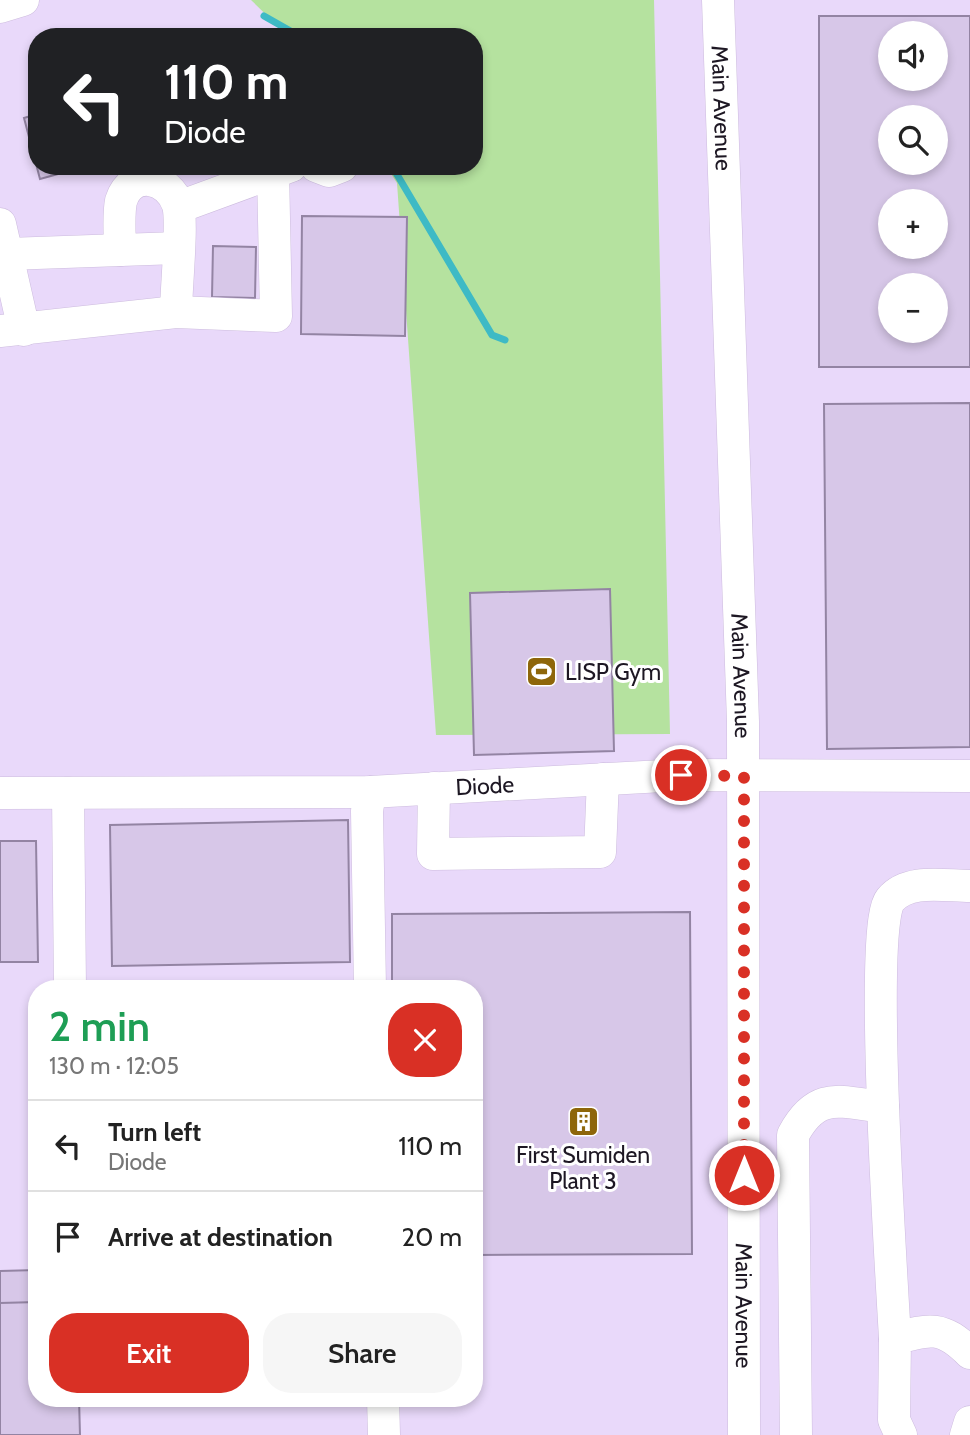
<!DOCTYPE html>
<meta charset="utf-8">
<style>
:root{--surface:#fff;--page:#f6f6f6;--text:#222;--muted:#767676;--line:#e0e0e0;--accent:#d93025}
body{margin:0;font-family:Cabin,sans-serif;background:var(--page);color:var(--text);height:100vh;display:flex;flex-direction:column;font-size:26px;white-space:nowrap}
*{box-sizing:border-box;margin:0}
p{font-size:23px;color:var(--muted)}
.icon{flex:none;width:38px;height:38px;fill:none;stroke:currentColor;stroke-width:2;stroke-linecap:round;stroke-linejoin:round}
.map{position:relative;flex:1;overflow:hidden}
.details{position:absolute;left:28px;top:980px;width:455px;height:427px;display:flex;flex-direction:column;background:var(--surface);border-radius:28px;box-shadow:0 4px 10px #0003}
.details>*{flex:none}
.top-card{position:absolute;left:28px;top:28px;width:455px;height:147px;border-radius:28px;box-shadow:0 4px 10px #0003;background:#202124;color:#fff;overflow:hidden}
.controls{position:absolute;left:878px;top:21px;display:grid;gap:14px}
.controls a{display:grid;place-items:center;width:70px;height:70px;border-radius:50%;background:var(--surface);box-shadow:0 4px 10px #0003;font-size:35px}
.pin{position:absolute;display:grid;place-items:center;width:60px;height:60px;color:#fff;margin:-30px;border:4px solid #fff;border-radius:50%;box-shadow:0 2px 7px #0007}
.me{position:absolute;width:77px;margin:-38px;rotate:0deg;stroke-linejoin:round;filter:drop-shadow(0 0 5px #0008)}
.turn{display:flex;align-items:center;gap:24px;height:147px;padding:0 21px;font-size:32px}
.turn .icon{width:91px;height:91px;stroke-width:2.5}
.turn b{display:block;font-size:49px;line-height:60px}
.round{display:grid;place-items:center;flex:none;width:74px;height:74px;border-radius:28px;background:var(--page)}
.headline{display:flex;align-items:center;justify-content:space-between;height:119px;padding:0 21px}
h1{font-size:42px;font-weight:600;line-height:52px;color:#1e9e55}
.cta{display:flex;gap:14px;margin-top:auto;padding:14px 21px}
.cta a{flex:1;height:80px;border-radius:28px;background:var(--accent);color:#fff;font-size:28px;font-weight:600;line-height:80px;text-align:center}
.cta a+a{background:var(--page);color:var(--text)}
ul{padding:0;list-style:none}
li{display:flex;align-items:center;gap:21px;height:91px;padding:0 21px;border-top:2px solid var(--line)}
li div{flex:1}
li b{display:block;font-size:26px}
li em{font-style:normal}
.map>svg:first-child{display:block}
.built{fill:#e9d9fa;fill-rule:evenodd}
.green{fill:#b5e29f}
.lines{fill:none;stroke-linecap:round;stroke-linejoin:round}
.stream{stroke:#3ebac5;stroke-width:7}
.building{fill:#d7c7e8;stroke:#9384a3;stroke-width:2;fill-rule:evenodd}
.minor-casing{stroke:#cdbcde;stroke-width:33}
.minor{stroke:#fff;stroke-width:32}
.route{stroke:#d93025;stroke-width:12;stroke-dasharray:0 21.6}
.labels{text-anchor:middle;stroke-width:6;stroke-linejoin:round;paint-order:stroke}
.street-label{font-size:23px;fill:#1d1723;stroke:#fff}
.poi-label{font-size:23px;fill:#1d1723;stroke:#fff;text-anchor:start}
</style>
<div class="map">
<svg width="970" height="1435" viewBox="0 0 970 1435">
<rect width="100%" height="100%" fill="#f1e7fc"/>
<path class="built" d="M0,0H970V1435H0ZM891,33H936V79H891ZM37,37H474V166H37ZM891,117H936V163H891ZM891,201H936V247H891ZM891,285H936V331H891ZM37,989H474V1398H37Z"/>
<path class="green" d="M251,0H654L670,734L436,735L397,183L386,166H474V37H289Z"/>
<g class="lines">
<path class="stream" d="M264,16L301,37
M392,166L492,335L505,340"/>
</g>
<path class="building" d="M819,16H970V367H819ZM891,33H936V79H891ZM891,117H936V163H891ZM891,201H936V247H891ZM891,285H936V331H891Z
M37,114V166H87L40,179L24,118Z
M302,216L407,217L405,336L301,334Z
M213,246L256,247L255,298L212,297Z
M970,403V747L827,749L824,404Z
M610,589L614,751L474,755L470,593Z
M348,820L350,962L112,966L110,825Z
M0,841H36L38,962H0Z
M690,912L692,1254L474,1255V989H392V914Z
M37,1270V1302L0,1303V1271Z
M37,1302V1398H79L80,1435H0V1303Z"/>
<g class="lines">
<defs>
<g id="minor">
<path id="s1" d="M718,0L743,722L744,1435"/>
<path d="M0,7L23,0"/>
<path d="M316,166L329,171L342,166"/>
<path d="M179,207L291,166"/>
<path d="M0,224L24,330"/>
<path d="M120,250C120,235 118,216 121,201C131,168 169,177 178,205C183,222 176,290 176,312"/>
<path d="M8,254L177,248"/>
<path d="M0,331L176,312L276,316L273,171"/>
<path d="M434,788L433,854L600,852L603,779"/>
<path d="M370,792L367,811L370,989"/>
<path id="s2" d="M0,793L370,792L681,775L970,776"/>
<path d="M68,793L70,989"/>
<path d="M895,1339C892,1282 868,926 890,900C908,878 944,886 970,886"/>
<path d="M383,1398L384,1435"/>
<path d="M796,1435L793,1135C817,1090 840,1102 883,1107"/>
<path d="M901,1435L894,1420L895,1339C930,1328 943,1326 970,1353"/>
<path d="M966,1435L970,1422"/>
</g>
</defs>
<use href="#minor" class="minor-casing"/>
<use href="#minor" class="minor"/>
</g>
<g class="lines">
<path class="route" d="M681,775L744,776V1175"/>
</g>
<defs>
<symbol id="stadium-square" viewBox="-11 -11 22 22"><rect x="-9" y="-9" width="18" height="18" rx="4" fill="#8e660a" stroke="#fff"/><path d="M0-5a6.5 5 0 1 0 0 10a6.5 5 0 1 0 0-10ZM-3.5-1.8h7v3.6h-7Z" fill="#fff"/></symbol>
<symbol id="building-square" viewBox="-11 -11 22 22"><rect x="-9" y="-9" width="18" height="18" rx="4" fill="#8e660a" stroke="#fff"/><path d="M-4-6H4V6H1V3H-1V6H-4ZM-2.5-4.3h1.7v1.8h-1.7ZM.8-4.3h1.7v1.8H.8ZM-2.5-1h1.7V.8h-1.7ZM.8-1h1.7V.8H.8Z" fill="#fff"/></symbol>
</defs>
<g fill-rule="evenodd">
<use href="#stadium-square" x="524" y="654" width="35" height="35"/>
<use href="#building-square" x="566" y="1104" width="35" height="35"/>
</g>
<g class="labels">
<g class="street-label">
<text dy="8" stroke="none"><textPath href="#s1" startOffset="108">Main Avenue</textPath></text>
<text dy="8" stroke="none"><textPath href="#s1" startOffset="676">Main Avenue</textPath></text>
<text dy="8" stroke="none"><textPath href="#s2" startOffset="485">Diode</textPath></text>
<text dy="8" stroke="none"><textPath href="#s1" startOffset="1306">Main Avenue</textPath></text>
</g>
<g class="poi-label">
<text x="565" y="680">LISP Gym</text>
<text x="583" y="1163" text-anchor="middle">First Sumiden<tspan x="583" dy="26">Plant 3</tspan></text>
</g>
</g>
</svg>
<div class="controls">
<a><svg class="icon" aria-label="sound" viewBox="0 0 24 24"><path d="M4 9h4l5-4v14l-5-4H4zM17 9q2 3 0 6"/></svg></a>
<a><svg class="icon" aria-label="search" viewBox="0 0 24 24"><circle cx="10" cy="10" r="6"/><path d="M15 15l6 6"/></svg></a>
<a>+</a>
<a>−</a>
</div>
<div class="pin" style="left:681px;top:775px;background:#d93025"><svg class="icon" aria-label="arrive" viewBox="0 0 24 24"><path d="M6 21V4h12l-3 4 3 4H6"/></svg></div>
<svg class="me" style="left:744px;top:1175px" viewBox="-20 -20 40 40"><circle r="17" fill="#d93025" stroke="#fff" stroke-width="3"/><path d="M0-11L8 9 0 5-8 9z" fill="#fff"/></svg>
<div class="top-card">
<div class="turn"><svg class="icon" aria-label="left" viewBox="0 0 24 24"><path d="M17 20v-9H6M10 6l-5 5 5 5"/></svg><div><b>110 m</b>Diode</div></div>
</div>
<section class="details">
<div class="headline"><div><h1>2 min</h1><p>130 m · 12:05</p></div><a class="round" style="background:#d93025;color:#fff"><svg class="icon" aria-label="close" viewBox="0 0 24 24"><path d="M6 6l12 12M18 6L6 18"/></svg></a></div>
<ul>
<li><svg class="icon" aria-label="left" viewBox="0 0 24 24"><path d="M17 20v-9H6M10 6l-5 5 5 5"/></svg><div><b>Turn left</b><p>Diode</p></div><em>110 m</em></li>
<li><svg class="icon" aria-label="arrive" viewBox="0 0 24 24"><path d="M6 21V4h12l-3 4 3 4H6"/></svg><div><b>Arrive at destination</b></div><em>20 m</em></li>
</ul>
<div class="cta"><a>Exit</a><a>Share</a></div>
</section>
</div>
